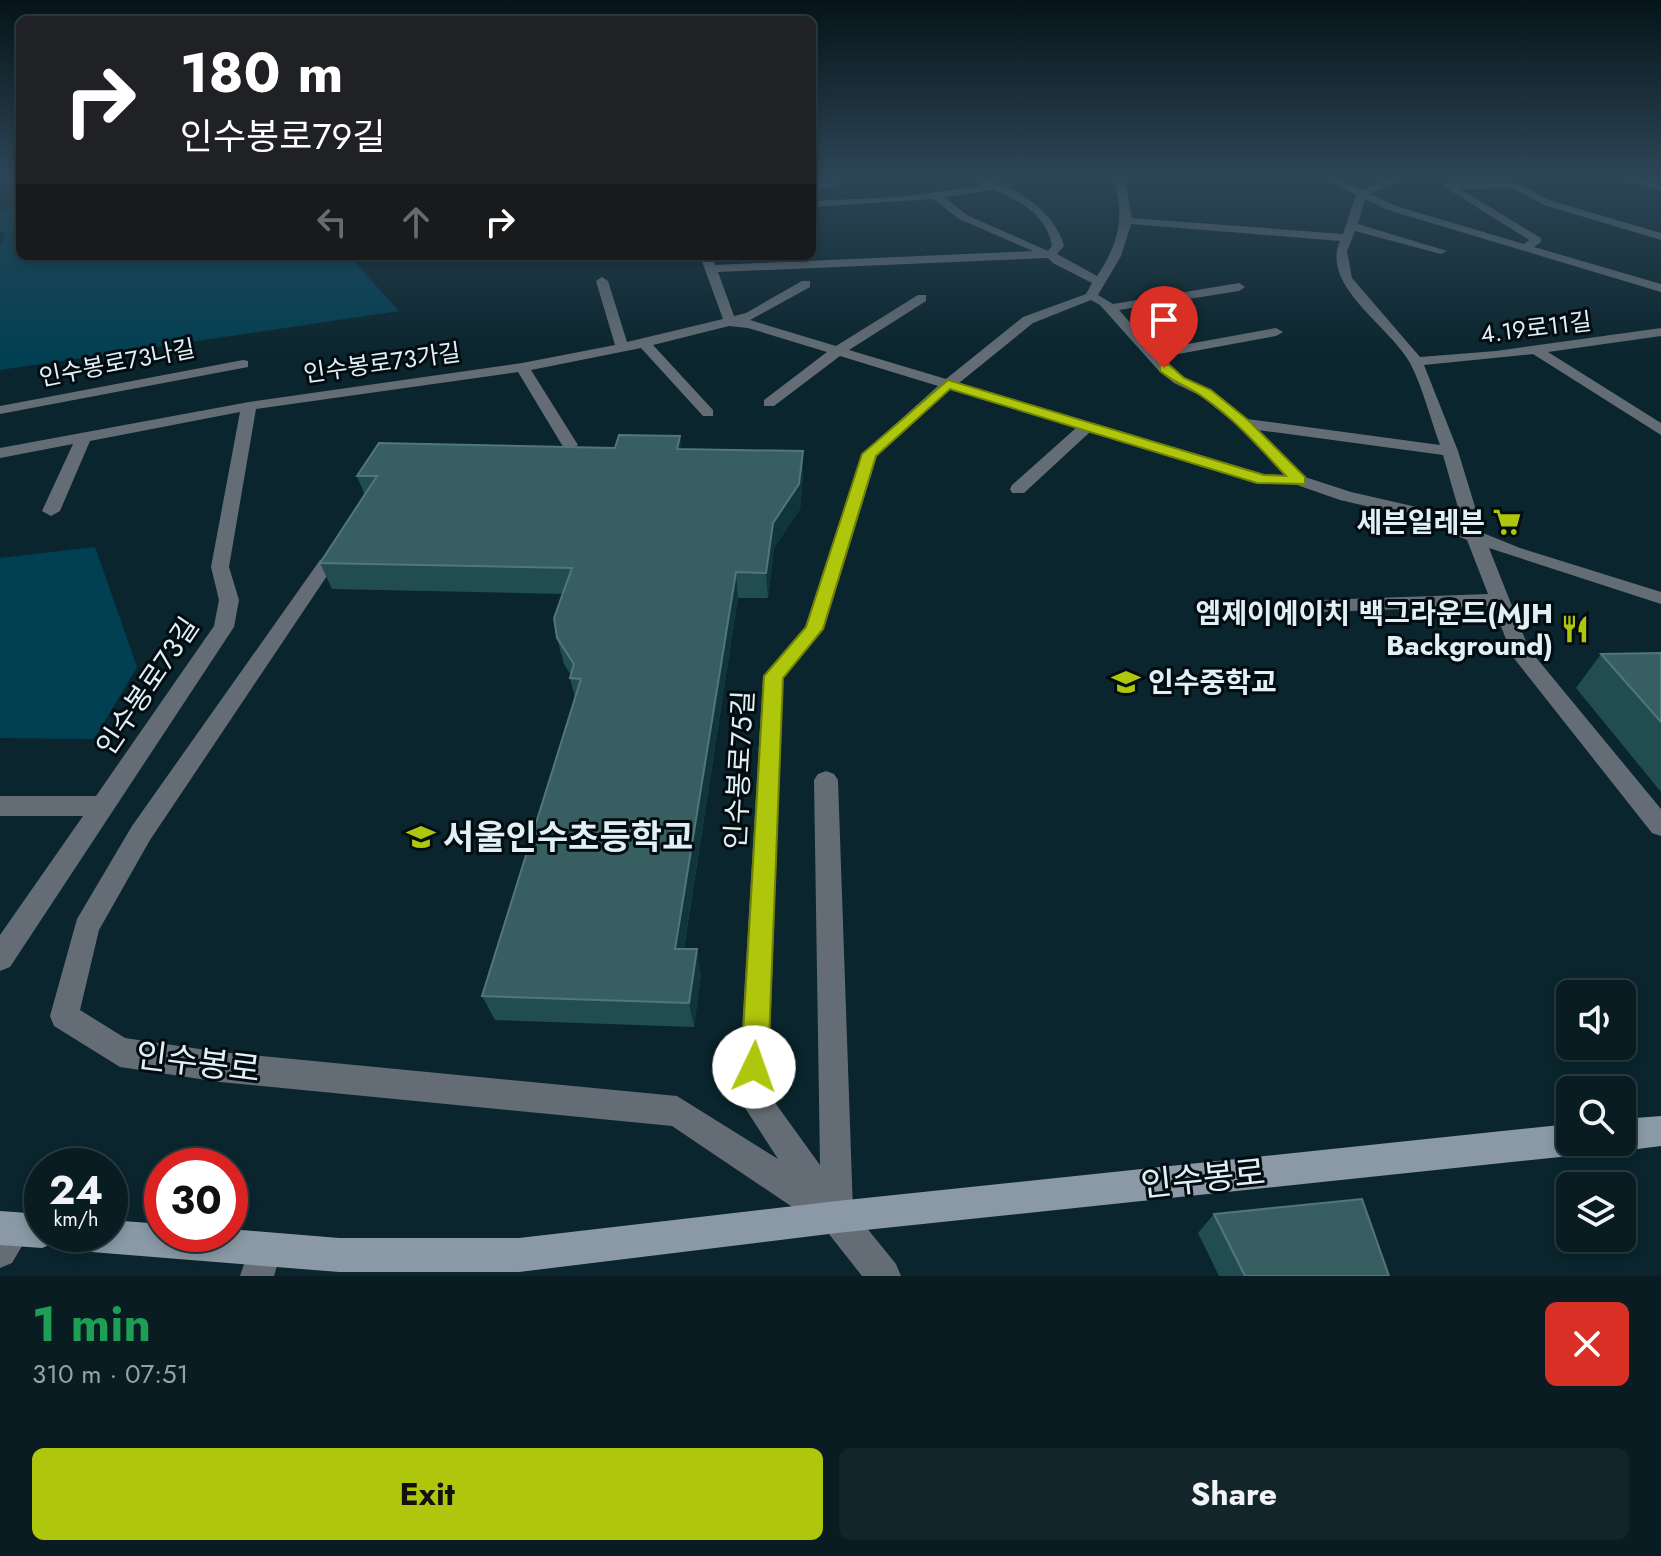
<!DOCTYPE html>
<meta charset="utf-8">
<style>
:root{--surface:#081c22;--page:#11252a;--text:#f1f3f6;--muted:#98a1a5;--line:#293a40;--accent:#aec60b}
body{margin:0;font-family:Jost,"Noto Sans KR",sans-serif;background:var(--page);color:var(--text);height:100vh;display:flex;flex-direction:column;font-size:30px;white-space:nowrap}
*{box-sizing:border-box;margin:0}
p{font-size:26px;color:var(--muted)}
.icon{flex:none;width:44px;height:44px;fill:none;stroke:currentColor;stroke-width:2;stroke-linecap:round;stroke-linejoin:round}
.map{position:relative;height:1276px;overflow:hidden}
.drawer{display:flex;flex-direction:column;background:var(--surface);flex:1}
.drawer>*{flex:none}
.banner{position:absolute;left:16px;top:16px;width:800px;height:244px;border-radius:12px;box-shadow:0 4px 12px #0003,0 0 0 2px var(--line);background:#202124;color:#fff;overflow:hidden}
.buttons{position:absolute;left:1556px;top:980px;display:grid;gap:16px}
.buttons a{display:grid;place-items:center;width:80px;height:80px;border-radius:12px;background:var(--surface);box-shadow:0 4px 12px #0003,0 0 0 2px var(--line);font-size:40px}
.speed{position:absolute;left:24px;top:1148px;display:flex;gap:16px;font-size:40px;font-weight:700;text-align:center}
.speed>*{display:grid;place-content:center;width:104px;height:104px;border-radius:50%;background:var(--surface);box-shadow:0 4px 12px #0003,0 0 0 2px var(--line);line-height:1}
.speed small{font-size:20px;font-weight:400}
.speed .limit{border:12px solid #d22;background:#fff;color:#111}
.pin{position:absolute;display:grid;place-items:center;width:68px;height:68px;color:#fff;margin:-82px -34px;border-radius:50% 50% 50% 0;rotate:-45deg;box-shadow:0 0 8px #0007}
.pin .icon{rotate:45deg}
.me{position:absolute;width:88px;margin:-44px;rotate:3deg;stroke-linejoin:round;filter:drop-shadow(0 0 6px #0008)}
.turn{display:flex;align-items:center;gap:28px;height:168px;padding:0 32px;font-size:36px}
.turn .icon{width:104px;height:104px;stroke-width:2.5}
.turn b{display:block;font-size:56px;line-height:68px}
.lanes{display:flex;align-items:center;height:76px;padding:0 32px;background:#0003;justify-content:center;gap:40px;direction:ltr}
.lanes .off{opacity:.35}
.round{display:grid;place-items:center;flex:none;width:84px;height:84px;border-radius:12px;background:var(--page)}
.overview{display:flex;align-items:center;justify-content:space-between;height:136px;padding:0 32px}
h1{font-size:48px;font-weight:700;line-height:60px;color:#1e9e55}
.cta{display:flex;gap:16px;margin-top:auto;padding:16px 32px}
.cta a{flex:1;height:92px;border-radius:12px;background:var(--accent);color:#111;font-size:32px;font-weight:700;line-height:92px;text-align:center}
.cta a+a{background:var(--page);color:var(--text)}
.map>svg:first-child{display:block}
.green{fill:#014052}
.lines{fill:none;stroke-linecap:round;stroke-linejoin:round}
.minor{fill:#646d75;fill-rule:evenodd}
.tertiary{fill:#646d75;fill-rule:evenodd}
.secondary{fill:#8a99a5;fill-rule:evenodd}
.wall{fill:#224d50}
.shaded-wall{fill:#10363b}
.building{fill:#375f62;stroke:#527679;stroke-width:2}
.route{fill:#aec60b;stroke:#718107;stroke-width:2}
.labels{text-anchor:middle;stroke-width:6;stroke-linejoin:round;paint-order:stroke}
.far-street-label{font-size:24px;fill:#e1f0f5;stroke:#030c10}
.poi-label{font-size:28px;font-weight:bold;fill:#e1f0f5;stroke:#030c10;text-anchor:end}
.street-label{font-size:28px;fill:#e1f0f5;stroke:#030c10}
.near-poi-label{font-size:34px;font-weight:bold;fill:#e1f0f5;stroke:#030c10;text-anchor:start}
.near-street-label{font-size:34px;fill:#e1f0f5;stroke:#030c10}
</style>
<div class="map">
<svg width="1661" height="1276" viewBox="0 0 1661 1276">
<rect width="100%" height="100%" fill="#0a252d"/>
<path class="green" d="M20,201V256H349L399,311L0,370V246L7,234L0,231V212Z
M95,547L137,667L94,739L0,738V558Z"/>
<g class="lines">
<path class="minor" d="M964,176C1002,176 1055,208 1064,246L1057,254L1097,276C1119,243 1127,213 1111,176H1121L1127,191L1132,218L1343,234L1356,195L1318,176H1331L1362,190L1397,176H1411L1370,194L1396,206L1524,244L1529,240L1443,186L1448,183L1514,182L1552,201L1661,233V240L1544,205L1512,188L1460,189L1541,238V242L1534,247L1661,284V292L1388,210L1365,199L1358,224L1447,251L1441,254L1355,231L1347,251L1352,278L1420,357L1496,351L1661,328V336L1548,352L1661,423V435L1533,354L1424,365L1458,451L1483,533L1520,548L1661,592V604L1489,548L1529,649L1661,809V836L1652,833L1513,657L1493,606L1320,612L1310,606L1320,600L1488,594L1467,540L1409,516L1340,500L1297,485L1257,482L1090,432L1024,493H1012L1010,489L1012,485L1076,428L951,389L877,456L824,629L783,678L768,1093L820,1165L814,780L818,774L826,771L834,774L838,780L853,1211L896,1264L901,1276H862L825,1229L672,1126L220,1082L120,1067L54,1026L50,1016L77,919L132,826L320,560L326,558L335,564L150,840L99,930L80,1010L125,1038L220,1052L677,1096L778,1159L738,1097L763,676L805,627L862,454L938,386L840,356L774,406H764V400L827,352L748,328L729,326L653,345L713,410V416H703L641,348L531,370L578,445L570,450L562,445L518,372L256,409L229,567L239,600L234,627L10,967L0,971V935L83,816H0V796H96L214,626L219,600L211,567L240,412L90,441L60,511L51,516L42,511L73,444L0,458V448L249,402L522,363L615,345L596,281L602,277L608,281L627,342L723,319L700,256H712L715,265L1033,251L959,219L933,199L812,207V201L898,197L983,186ZM994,190C1021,202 1046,214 1052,246L1048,251L967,215L944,197ZM1131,224L1340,241C1320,286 1391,327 1410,363C1423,388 1430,418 1440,445L1247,419L1211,390L1184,377L1162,357L1276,336L1283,332L1276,328L1155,350L1119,310L1239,291L1245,287L1239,283L1113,304L1098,295L1121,256ZM1048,258L1053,263L1092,283L1086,294L1023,317L946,379L849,350L926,301V295H918L836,346L750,320L810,287V281H802L746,313L734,316L718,272ZM1091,300L1100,305L1159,371L1174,383L1201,396L1238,426L1285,475L1264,474L959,383L1033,323ZM1258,430L1443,455L1463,525L1421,508L1351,492L1305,477Z
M838,182V186L812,190V184Z
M243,360L248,361V367L0,414V406Z
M15,1212L27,1217L32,1229L12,1263L0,1268V1222Z
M265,1232L277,1237L282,1249L274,1276H240L253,1237Z"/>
<path class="tertiary" d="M1612,176H1628L1661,185V191Z"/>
<path class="secondary" d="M1661,1116V1146L1622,1151L1611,1146L1609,1142H1622V1119Z
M1570,1124V1142H1585L1581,1151L1570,1156L837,1233L519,1272H339L79,1251L67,1246L62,1234H110V1220L162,1224V1234H230V1229L339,1238H519L837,1201Z
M0,1211L42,1214V1234H57L54,1243L42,1248L0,1245Z"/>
</g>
<path class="wall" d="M615,448L803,451V476L800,509L774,548L768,598H738L684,949L701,974L694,1027L495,1020L482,996L575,698L570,678L571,675L564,664L557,638L563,594L332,589L320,563L365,496L357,476Z
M1661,653V792L1576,688L1601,654Z
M1214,1214L1389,1276H1219L1198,1233Z"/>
<path class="shaded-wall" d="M680,436L683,461L677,449Z
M803,451V476L800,509L774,548L768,598L766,573L773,523Z
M736,572L738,598L680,973L675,949Z
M697,949L701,974L694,1027L689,1003Z"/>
<path class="building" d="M619,435L680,436L677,449L803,451L799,484L773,523L766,573L736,572L675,949H697L689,1003L482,996L581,679L570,678L574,664L557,638L554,618L572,568L320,563L377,476H357L379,443L615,448Z
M1661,653V722L1601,654Z
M1362,1199L1389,1276H1245L1214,1214Z"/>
<linearGradient id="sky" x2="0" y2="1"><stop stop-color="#061419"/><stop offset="0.5" stop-color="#2d4657"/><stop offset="1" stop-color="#2d4657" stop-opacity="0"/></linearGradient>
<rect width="1661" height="355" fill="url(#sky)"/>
<path class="route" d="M1160,365H1169L1184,378L1211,390L1248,420L1305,477V484L1257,483L950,389L876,456L823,629L783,678L768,1067L764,1076L754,1080L745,1076L741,1067L764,676L806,627L862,454L948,380L1264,475L1286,476C1260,448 1235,419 1203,397C1189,387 1173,382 1160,371Z"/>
<defs>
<symbol id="supermarket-bare" viewBox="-9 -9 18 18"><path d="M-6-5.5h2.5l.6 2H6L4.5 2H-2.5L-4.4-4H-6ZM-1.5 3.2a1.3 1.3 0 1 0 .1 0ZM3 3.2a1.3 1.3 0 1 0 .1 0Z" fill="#aec60b" stroke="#030c10" stroke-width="2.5" paint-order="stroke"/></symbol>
<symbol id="restaurant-bare" viewBox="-9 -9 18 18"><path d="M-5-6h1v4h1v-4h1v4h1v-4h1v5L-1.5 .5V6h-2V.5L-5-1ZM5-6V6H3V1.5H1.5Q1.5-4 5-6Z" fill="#aec60b" stroke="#030c10" stroke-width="2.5" paint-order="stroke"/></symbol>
<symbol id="school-bare" viewBox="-9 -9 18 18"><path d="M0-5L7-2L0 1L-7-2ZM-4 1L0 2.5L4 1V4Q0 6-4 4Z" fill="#aec60b" stroke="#030c10" stroke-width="2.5" paint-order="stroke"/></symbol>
</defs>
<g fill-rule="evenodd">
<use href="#supermarket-bare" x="1487" y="502" width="40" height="40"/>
<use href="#restaurant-bare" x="1555" y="609" width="40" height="40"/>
<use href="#school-bare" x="1106" y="662" width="40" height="40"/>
<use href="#school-bare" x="401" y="817" width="40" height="40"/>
</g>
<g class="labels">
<g class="far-street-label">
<text transform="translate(1536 328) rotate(-7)" y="8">4.19로11길</text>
<text transform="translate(117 363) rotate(-11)" y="8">인수봉로73나길</text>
<text transform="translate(382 363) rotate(-8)" y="8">인수봉로73가길</text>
</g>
<g class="poi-label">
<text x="1485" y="532">세븐일레븐</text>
<text x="1553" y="623">엠제이에이치 백그라운드(MJH<tspan x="1553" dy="32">Background)</tspan></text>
<text x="1148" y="692" text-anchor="start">인수중학교</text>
</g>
<g class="street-label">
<text transform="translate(147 686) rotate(-56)" y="10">인수봉로73길</text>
<text transform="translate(739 770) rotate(-87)" y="10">인수봉로75길</text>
</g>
<g class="near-poi-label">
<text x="443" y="849">서울인수초등학교</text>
</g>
<g class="near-street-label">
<text transform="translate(198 1062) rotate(7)" y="12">인수봉로</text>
<text transform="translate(1203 1178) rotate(-6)" y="12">인수봉로</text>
</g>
</g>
</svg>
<div class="buttons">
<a><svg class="icon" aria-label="sound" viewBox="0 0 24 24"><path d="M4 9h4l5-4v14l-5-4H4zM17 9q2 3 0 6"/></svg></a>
<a><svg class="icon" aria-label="search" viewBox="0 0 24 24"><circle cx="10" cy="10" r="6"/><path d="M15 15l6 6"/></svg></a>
<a><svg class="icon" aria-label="layers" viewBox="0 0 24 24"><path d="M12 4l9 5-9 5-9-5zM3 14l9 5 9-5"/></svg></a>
</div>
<div class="speed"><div>24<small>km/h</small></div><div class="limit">30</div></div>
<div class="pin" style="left:1164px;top:368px;background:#d93025"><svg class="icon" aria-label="arrive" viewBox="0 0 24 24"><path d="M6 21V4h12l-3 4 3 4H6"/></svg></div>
<svg class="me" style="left:754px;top:1067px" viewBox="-20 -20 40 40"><circle r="19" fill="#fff"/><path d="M0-13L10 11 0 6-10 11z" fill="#aec60b"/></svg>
<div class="banner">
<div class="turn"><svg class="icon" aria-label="right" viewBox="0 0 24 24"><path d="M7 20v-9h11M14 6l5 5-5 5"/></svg><div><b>180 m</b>인수봉로79길</div></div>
<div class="lanes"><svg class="icon off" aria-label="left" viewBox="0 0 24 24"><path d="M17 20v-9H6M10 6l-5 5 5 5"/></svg><svg class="icon off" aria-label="ahead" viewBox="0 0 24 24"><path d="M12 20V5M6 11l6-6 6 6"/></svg><svg class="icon" aria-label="right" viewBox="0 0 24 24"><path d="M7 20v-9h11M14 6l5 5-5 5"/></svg></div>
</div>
</div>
<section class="drawer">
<div class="overview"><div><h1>1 min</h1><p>310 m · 07:51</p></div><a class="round" style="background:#d93025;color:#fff"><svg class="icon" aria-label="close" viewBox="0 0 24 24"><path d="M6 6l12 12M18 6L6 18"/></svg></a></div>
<div class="cta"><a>Exit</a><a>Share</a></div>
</section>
